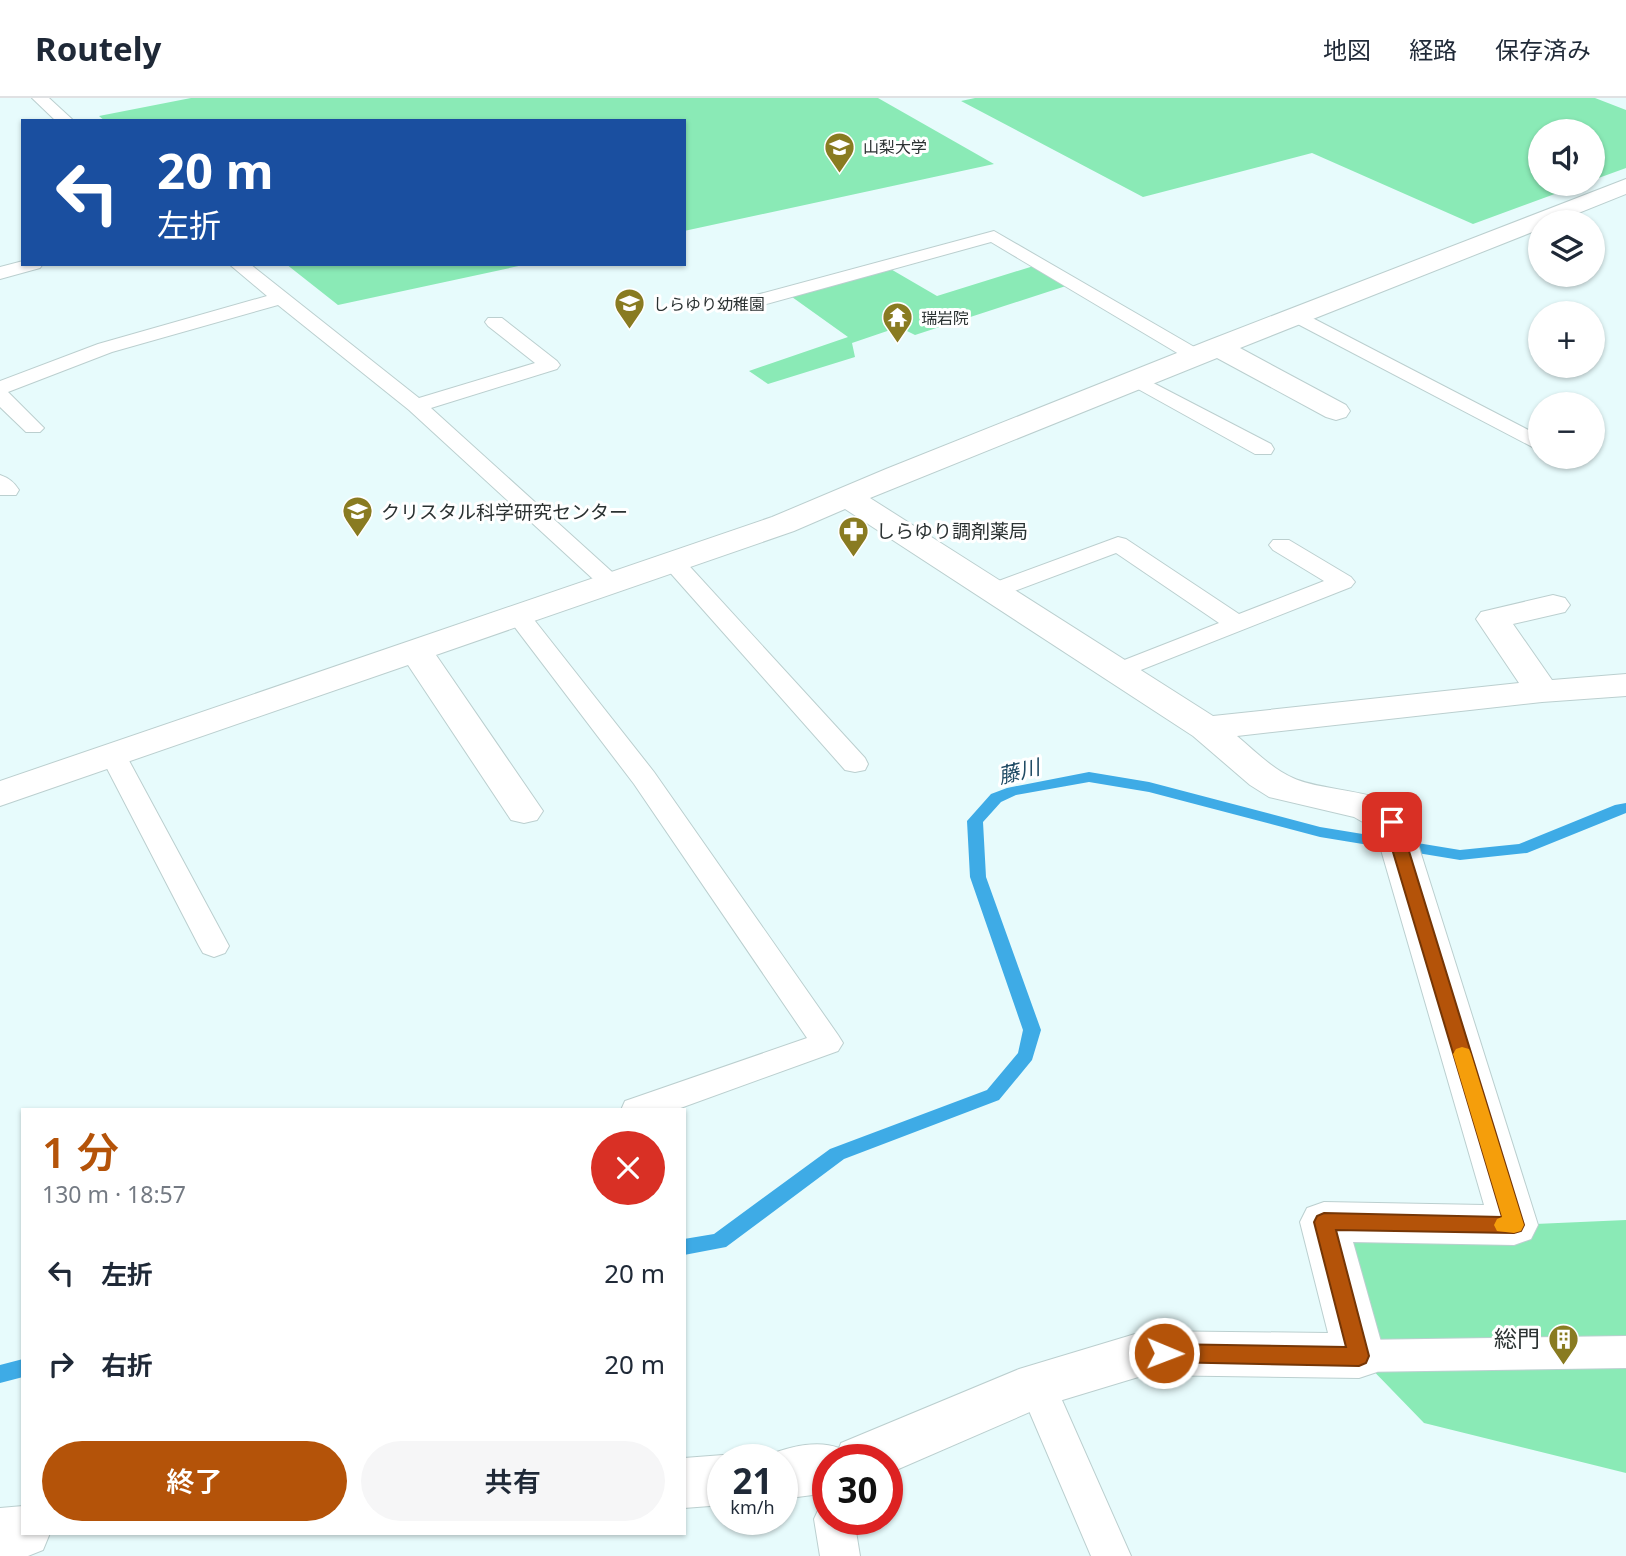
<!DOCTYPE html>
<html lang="ja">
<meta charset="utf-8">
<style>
:root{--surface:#fff;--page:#f6f6f7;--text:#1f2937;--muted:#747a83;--line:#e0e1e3;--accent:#b45309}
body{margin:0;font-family:"Noto Sans","Noto Sans JP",sans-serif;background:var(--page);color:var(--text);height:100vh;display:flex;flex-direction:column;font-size:26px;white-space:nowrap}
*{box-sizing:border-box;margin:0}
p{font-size:23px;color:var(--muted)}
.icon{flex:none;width:38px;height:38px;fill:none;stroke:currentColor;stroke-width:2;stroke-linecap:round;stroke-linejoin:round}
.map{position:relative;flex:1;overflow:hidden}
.details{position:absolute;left:21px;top:1010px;width:665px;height:427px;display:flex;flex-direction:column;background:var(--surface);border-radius:0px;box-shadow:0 2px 5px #0004}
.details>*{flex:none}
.hud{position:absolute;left:21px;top:21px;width:665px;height:147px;border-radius:0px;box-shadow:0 2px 5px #0004;background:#1a4fa0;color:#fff;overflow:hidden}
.fabs{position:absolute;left:1528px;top:21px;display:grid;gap:14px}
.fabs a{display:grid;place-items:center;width:77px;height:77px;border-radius:50%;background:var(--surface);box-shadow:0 2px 5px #0004;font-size:35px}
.speed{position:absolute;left:707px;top:1346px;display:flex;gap:14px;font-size:35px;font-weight:700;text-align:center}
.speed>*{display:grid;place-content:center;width:91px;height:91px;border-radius:50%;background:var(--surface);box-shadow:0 2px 5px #0004;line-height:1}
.speed small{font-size:18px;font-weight:400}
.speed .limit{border:10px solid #d22;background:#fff;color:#111}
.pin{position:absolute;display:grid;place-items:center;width:60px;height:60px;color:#fff;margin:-30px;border-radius:14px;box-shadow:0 4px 10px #0006}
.me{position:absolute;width:77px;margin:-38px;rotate:91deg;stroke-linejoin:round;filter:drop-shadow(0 0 5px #0008)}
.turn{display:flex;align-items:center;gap:24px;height:147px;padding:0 21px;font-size:32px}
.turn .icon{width:91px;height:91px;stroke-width:2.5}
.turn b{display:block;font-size:49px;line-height:60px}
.round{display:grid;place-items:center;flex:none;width:74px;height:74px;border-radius:37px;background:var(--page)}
.summary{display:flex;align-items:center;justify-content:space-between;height:119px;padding:0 21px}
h1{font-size:42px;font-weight:600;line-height:52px;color:var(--accent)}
.cta{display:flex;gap:14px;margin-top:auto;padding:14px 21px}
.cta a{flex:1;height:80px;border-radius:42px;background:var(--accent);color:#fff;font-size:28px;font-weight:600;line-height:80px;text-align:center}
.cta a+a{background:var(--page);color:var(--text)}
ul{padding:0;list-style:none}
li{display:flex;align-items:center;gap:21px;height:91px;padding:0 21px}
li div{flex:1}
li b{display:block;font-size:26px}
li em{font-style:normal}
header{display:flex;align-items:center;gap:42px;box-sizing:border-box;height:98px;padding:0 35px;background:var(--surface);border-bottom:2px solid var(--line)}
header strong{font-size:33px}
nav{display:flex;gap:38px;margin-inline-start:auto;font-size:24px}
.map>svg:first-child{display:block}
.green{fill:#8aeab6}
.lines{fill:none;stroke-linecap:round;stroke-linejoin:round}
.stream{fill:#3eabe6;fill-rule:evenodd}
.lane-casing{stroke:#bbcfcf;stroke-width:2}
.street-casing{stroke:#bbcfcf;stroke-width:2}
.lane{fill:#fff;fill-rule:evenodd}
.street{fill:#fff;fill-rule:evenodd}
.route{fill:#b45309;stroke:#753606;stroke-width:2}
.slow{fill:#f59e0b}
.labels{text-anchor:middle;stroke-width:6;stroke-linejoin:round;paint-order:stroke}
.far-poi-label{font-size:16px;fill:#2b3232;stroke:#fff;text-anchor:start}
.poi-label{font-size:19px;fill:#2b3232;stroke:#fff;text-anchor:start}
.water-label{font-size:21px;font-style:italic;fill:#214c65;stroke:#fff}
.near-poi-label{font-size:23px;fill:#2b3232;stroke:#fff;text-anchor:end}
</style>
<header>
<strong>Routely</strong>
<nav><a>地図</a><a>経路</a><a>保存済み</a></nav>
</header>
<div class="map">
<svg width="1626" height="1458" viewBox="0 0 1626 1458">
<rect width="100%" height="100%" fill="#e7fbfc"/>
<path class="green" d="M191,0H878L994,66L684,133V23H105L99,18Z
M975,0H1595L1626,12V70L1593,82L1592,33H1540V86H1582L1473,126L1312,55L1143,99L961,3Z
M286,166H528L338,207Z
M882,166L937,198L1040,166L1072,186L915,237L899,229L852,245L855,259L768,286L749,273L848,239L785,194Z
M1626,1122V1375L1424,1325L1359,1258L1324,1124L1514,1127Z"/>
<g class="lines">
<path class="stream" d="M1089,674L1149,684L1320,729L1460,752L1519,746L1615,707L1626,705V715L1527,755L1460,762L1320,739L1149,694L1089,684L1016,697L1001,704L983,724L986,779L1041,932L1032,962L999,1002L844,1061L726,1149L684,1157V1141L714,1136L830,1051L987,992L1018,955L1023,932L970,779L967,723L991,696L1007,690Z
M23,1261V1279L0,1285V1267Z"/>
<defs>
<path id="lane" d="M32,0H49L74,23H56Z
M994,133L1203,254L1206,258L1203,262H1189L991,144L752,210L743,204L745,200Z
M23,163V166H43L40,170L0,181V169Z
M229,166H250L419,300L535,265L488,228L485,224L488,220H502L557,263L560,267L557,271L431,310L621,482L625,487L621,492H605L409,312L278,207L112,254L8,294L44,330L40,334H26L0,309V283L98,246L267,198Z
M1297,212L1540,338V353L1290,222L1287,218Z
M1136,276L1271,346L1274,351L1271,356H1255L1129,286L1126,282L1129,278Z
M1552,359H1578L1580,362L1577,367C1567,369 1558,368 1552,359Z
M0,377C9,380 14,384 19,392L16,397H0Z
M1118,439L1126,441L1239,516L1324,483L1273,452L1269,447L1273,442H1289L1351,479L1355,484L1351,489L1118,581L1109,578L1105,573L1109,568L1219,525L1116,455L1001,498L993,500L985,498L981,493L985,488Z
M674,458L682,460L865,660L868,666L865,672L855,674L845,672L666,470L662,465L666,460Z
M519,512L528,514L654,674L838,937L843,945L838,953L675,1012H621L625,1003L807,940L634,686L507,519L510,514Z
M113,649L122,651L126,657L229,848L225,855L214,859L203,855L199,848L100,657L104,651Z
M1626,1238V1270L1359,1274L1346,1269L1340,1258L1346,1247L1359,1242Z
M1037,1270L1050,1275L1131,1458H1091L1018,1287L1024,1275Z
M828,1405V1421H854L860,1458H820L814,1421L820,1408Z"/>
<path id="street" d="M1626,81V96L1556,124H1540V131L1240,250L1346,307L1350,313L1346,319L1336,322L1326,319L1217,260L870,400L1213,618L1519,585L1476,521L1481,514L1553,497L1565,500L1570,507L1565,514L1513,526L1552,582L1626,576V598L1542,604L1237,638C1254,652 1272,671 1293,680C1328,696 1388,688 1411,724L1538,1127L1531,1141L1514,1147L1353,1144L1385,1258L1377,1274L1359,1280L1145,1277L1046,1307L887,1376V1362H828V1395L782,1401V1362H762L763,1359C785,1350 816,1341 839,1350L841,1345L1019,1271L1145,1233L1328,1235L1300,1124L1307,1110L1324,1104L1484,1107L1375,731L1354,719L1269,699L1250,687L1193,638L845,411L794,433L436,557L543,713L537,722L524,725L511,722L408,567L0,708V683L772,419L886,371L1207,243Z
M723,1357L734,1362H723V1407L684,1410V1360Z
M23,1408V1435H50L43,1452L28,1458H0V1410Z"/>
</defs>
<use href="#lane" class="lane-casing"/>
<use href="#street" class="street-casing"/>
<use href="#lane" class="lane"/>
<use href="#street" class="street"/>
</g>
<path class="route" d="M1392,719L1400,724L1524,1127L1521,1133L1514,1135L1336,1132L1369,1258L1366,1265L1359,1268L1164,1264L1156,1261L1153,1255L1156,1248L1164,1246L1346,1249L1314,1124L1317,1118L1324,1115L1502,1119L1384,724Z"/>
<path class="slow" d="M1462,949L1469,951L1471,956L1524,1127L1521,1133L1514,1135L1497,1133L1494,1127L1497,1121L1502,1119L1453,956L1456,951Z"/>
<defs>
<symbol id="university-pin" viewBox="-11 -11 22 30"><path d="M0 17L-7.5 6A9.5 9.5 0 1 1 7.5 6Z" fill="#897b21" stroke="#fff"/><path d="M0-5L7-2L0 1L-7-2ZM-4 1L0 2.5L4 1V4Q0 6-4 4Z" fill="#fff"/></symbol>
<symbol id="school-pin" viewBox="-11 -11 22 30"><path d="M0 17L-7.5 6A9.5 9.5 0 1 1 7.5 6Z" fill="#897b21" stroke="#fff"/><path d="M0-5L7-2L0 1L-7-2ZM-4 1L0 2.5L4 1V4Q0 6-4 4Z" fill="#fff"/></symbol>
<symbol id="temple-pin" viewBox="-11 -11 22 30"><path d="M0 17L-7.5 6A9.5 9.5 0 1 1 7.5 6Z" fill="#897b21" stroke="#fff"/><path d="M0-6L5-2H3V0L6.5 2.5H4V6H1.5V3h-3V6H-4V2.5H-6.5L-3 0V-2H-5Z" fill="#fff"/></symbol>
<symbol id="pharmacy-pin" viewBox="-11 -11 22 30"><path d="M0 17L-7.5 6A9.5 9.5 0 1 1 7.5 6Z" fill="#897b21" stroke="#fff"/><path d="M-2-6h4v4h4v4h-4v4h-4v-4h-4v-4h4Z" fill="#fff"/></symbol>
<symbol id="building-pin" viewBox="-11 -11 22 30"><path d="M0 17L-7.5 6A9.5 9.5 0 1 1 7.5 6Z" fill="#897b21" stroke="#fff"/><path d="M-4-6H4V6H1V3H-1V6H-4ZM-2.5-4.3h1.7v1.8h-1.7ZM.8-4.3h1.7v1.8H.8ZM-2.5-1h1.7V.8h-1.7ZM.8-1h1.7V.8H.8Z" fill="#fff"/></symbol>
</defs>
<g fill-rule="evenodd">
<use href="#university-pin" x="822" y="32" width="35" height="47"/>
<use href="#school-pin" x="612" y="188" width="35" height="47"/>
<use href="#temple-pin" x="880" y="202" width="35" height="47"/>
<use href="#university-pin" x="340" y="396" width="35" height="47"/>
<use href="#pharmacy-pin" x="836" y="416" width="35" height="47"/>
<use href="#building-pin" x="1546" y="1224" width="35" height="47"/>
</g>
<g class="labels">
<g class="far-poi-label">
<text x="863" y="55">山梨大学</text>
<text x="653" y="212">しらゆり幼稚園</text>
<text x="921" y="226">瑞岩院</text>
</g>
<g class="poi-label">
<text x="381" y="421">クリスタル科学研究センター</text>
<text x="876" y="440">しらゆり調剤薬局</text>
</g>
<g class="water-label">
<text transform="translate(1019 674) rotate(-14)" y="7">藤川</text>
</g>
<g class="near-poi-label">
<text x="1540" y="1249">総門</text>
</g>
</g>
</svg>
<div class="fabs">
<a><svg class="icon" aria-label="sound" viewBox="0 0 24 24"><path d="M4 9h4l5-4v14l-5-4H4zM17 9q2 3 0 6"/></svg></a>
<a><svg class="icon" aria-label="layers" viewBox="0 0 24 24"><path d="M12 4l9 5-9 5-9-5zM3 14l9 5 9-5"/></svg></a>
<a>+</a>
<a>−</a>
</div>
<div class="speed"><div>21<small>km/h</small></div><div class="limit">30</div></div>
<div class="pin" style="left:1392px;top:724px;background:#d93025"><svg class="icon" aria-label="arrive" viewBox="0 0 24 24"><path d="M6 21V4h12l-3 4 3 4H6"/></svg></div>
<svg class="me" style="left:1164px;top:1255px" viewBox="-20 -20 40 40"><circle r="17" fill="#b45309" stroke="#fff" stroke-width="3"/><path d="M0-11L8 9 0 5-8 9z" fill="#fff"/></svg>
<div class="hud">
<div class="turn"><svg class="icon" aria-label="left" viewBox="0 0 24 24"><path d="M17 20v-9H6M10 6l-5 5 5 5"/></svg><div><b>20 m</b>左折</div></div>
</div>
<section class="details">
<div class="summary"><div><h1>1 分</h1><p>130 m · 18:57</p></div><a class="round" style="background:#d93025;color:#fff"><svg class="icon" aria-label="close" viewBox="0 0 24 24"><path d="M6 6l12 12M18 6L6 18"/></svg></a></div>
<ul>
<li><svg class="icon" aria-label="left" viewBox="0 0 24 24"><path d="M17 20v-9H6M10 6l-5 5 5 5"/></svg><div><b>左折</b></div><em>20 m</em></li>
<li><svg class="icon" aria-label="right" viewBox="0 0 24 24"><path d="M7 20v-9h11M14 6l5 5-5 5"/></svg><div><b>右折</b></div><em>20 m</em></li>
</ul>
<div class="cta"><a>終了</a><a>共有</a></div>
</section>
</div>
